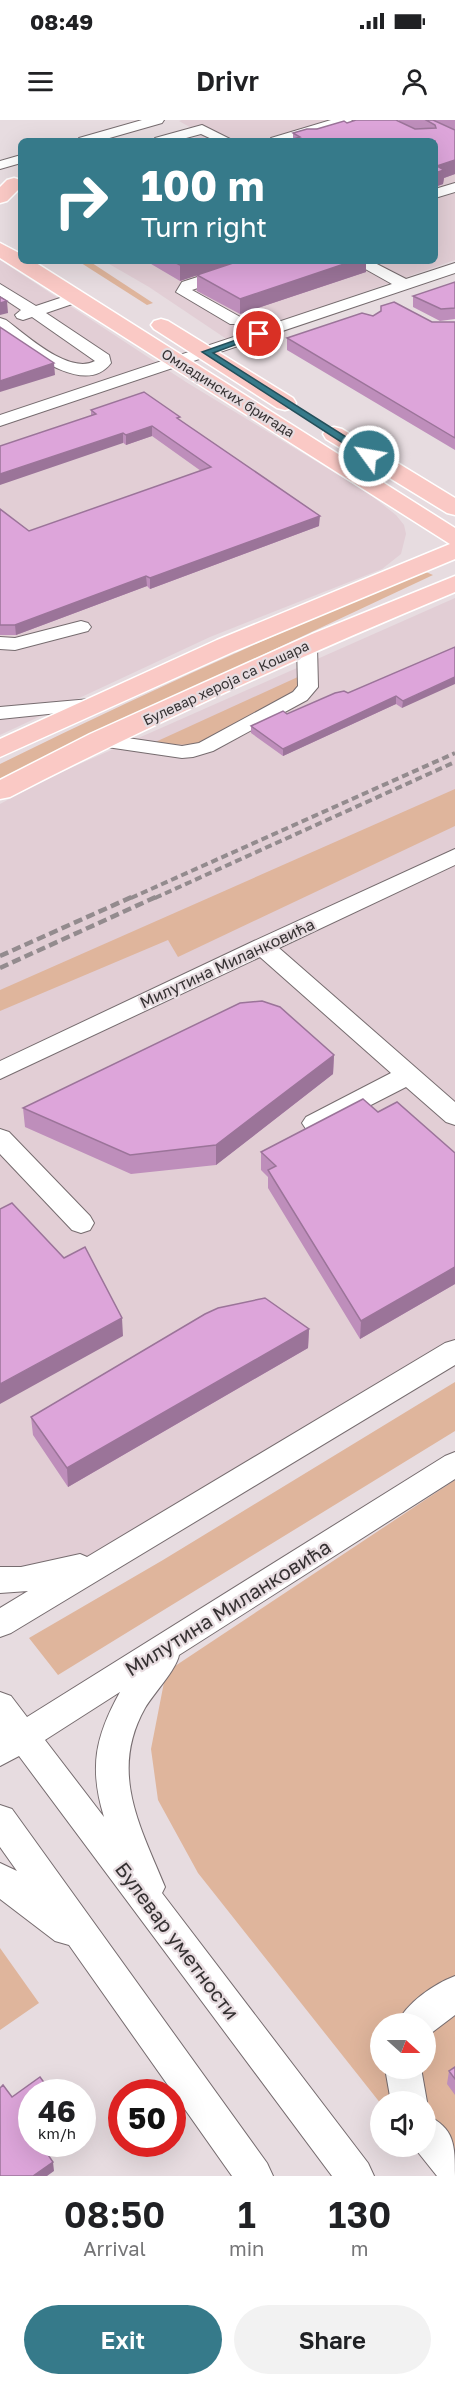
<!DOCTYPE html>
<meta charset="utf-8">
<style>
:root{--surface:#fff;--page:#f2f2f2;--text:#202124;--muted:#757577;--accent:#367a8a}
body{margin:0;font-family:"Golos Text",sans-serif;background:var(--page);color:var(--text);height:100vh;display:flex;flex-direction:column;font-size:22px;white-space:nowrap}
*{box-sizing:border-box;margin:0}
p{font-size:20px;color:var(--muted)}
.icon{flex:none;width:33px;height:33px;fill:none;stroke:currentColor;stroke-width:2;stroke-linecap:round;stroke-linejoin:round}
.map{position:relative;height:2056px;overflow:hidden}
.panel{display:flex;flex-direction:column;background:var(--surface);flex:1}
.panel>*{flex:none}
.banner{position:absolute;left:18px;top:18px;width:420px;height:126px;border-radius:9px;box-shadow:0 6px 24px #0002;background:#367a8a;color:#fff;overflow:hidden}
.needle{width:39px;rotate:111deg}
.tools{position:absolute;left:370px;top:1893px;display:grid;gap:12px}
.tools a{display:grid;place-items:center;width:66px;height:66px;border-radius:50%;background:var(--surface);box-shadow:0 6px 24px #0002;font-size:30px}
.speed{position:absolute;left:18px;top:1959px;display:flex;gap:12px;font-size:30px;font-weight:700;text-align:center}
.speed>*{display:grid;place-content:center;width:78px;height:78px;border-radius:50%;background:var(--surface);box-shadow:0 6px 24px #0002;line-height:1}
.speed small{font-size:15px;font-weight:400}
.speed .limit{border:9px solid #d22;background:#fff;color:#111}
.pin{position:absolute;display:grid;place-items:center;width:51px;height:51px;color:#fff;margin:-26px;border:3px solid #fff;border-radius:50%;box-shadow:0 2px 6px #0007}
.me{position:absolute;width:66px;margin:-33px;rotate:302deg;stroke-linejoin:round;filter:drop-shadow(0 0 4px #0008)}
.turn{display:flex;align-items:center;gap:21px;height:126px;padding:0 24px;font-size:27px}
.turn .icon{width:78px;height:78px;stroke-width:2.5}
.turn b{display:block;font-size:42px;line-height:51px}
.eta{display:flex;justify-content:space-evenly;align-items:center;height:102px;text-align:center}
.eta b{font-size:36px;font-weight:600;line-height:42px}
.action{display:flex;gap:12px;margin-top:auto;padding:12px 24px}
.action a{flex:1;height:69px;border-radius:36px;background:var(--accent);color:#fff;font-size:24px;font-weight:600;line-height:69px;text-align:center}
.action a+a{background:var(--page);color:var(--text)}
.status{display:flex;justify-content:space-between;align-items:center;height:42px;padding:0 30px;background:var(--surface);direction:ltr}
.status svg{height:16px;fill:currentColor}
header{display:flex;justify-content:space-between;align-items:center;height:78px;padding:0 24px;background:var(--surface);font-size:27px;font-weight:600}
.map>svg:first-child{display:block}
.built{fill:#e2ced5}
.green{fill:#dfb59c;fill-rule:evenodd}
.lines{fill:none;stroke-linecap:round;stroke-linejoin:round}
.minor-casing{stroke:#766c6f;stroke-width:2}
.major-casing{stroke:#fff;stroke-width:3}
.minor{fill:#fff;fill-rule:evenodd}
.major{fill:#fac9c5;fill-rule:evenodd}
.rail-far1{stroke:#938b8e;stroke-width:4;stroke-dasharray:7 4;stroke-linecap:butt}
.rail{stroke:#938b8e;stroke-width:4.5;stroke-dasharray:9 4.5;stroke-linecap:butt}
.wall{fill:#be8ebb}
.shaded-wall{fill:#9b7499}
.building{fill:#dda5da;stroke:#9b7499;stroke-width:1.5}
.route{fill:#367a8a;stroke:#234f5a;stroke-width:1.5}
.labels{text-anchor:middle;stroke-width:4.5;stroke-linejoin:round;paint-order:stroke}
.far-street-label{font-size:14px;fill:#363233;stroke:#e7dce0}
.street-label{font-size:16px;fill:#363233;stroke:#e7dce0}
.near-street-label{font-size:20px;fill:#363233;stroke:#e7dce0}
</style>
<div class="status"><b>08:49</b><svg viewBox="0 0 49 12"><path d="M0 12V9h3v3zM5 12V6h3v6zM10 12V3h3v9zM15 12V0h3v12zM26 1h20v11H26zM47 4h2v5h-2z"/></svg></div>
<header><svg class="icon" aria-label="menu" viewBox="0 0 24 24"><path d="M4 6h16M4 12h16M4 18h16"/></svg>Drivr<svg class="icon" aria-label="person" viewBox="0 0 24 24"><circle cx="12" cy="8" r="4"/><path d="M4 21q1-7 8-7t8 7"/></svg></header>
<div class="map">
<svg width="455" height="2056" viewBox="0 0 455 2056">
<rect width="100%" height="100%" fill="#e7dce0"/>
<path class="built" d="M182,0H455V140L228,220L149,167L104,141H435V21H184L204,15L179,1Z
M0,140L186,262L368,373L396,395L404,405L406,414L401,434L382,449L210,517L0,615Z
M455,478V1230L107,1437L0,1455V684L48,658Z"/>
<path class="green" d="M78,141H89L153,183L147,185Z
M426,452L433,455L118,603L0,661V644C140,575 282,510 426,452Z
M300,556L296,572L290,578L196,625L151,624Z
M455,669V706L178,837L168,820L0,891V870Z
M455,1262V1311L58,1555L29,1518L163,1440Z
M455,1360V2056L426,2026V1982H381V1984L198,1753L158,1680L151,1629L166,1552ZM381,1904H426V1948H381Z
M0,1828L39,1883L0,1910Z"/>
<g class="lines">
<defs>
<path id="minor" d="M142,0H164L162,3L99,21H77L79,18Z
M331,0H352L350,3L291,21H269L271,18Z
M202,5L234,21H216L201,14L175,21H153L155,18Z
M21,35V43L0,49V41Z
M455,63V72L435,78V69Z
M247,141H271L268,144L192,170L242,198L244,201L242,204H230L176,172L182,162Z
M351,141H371L406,159L455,143V153L0,306V295L392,164Z
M0,164L36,186L72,174H84L86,177L84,180L46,193L109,235L111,243C84,279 24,228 0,211V198L6,200C26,215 69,255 95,241L32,197L23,200L17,198L15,195L21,190L0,176Z
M81,501L88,503L91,507L88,511L15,530L0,529V517L15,518Z
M307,520L314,522L317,526L318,567L307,580L213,631L193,637L182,638L100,626L93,624L90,620L93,616L100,614L182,626L199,623L293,572L298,566L297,526L300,522Z
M90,579L97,581L100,585L97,589L0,599V587Z
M455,729V745L279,828L455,982V1005L446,1002L406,967L324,1009L315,1012L306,1009L302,1003L306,997L391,953L260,837L0,959V941L254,821Z
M0,1009L9,1012L90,1096L94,1103L90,1110L81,1113L72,1110L0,1034Z
M455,1220V1245L11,1513L0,1517V1488L28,1471L0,1473V1447H21L80,1434L87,1437L445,1223Z
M455,1332V1359L179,1535C176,1550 154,1573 145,1588C109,1652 140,1706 165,1767L162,1773L368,2043L374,2056H332L19,1636L0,1646V1572L11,1576L27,1597L445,1336ZM120,1572C95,1617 89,1648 104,1697L45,1620Z
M0,1685L12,1689L267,2043L273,2056H232L69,1825L55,1821L0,1779V1743L17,1751L0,1727Z
M455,1856V1895L426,1917V1904H397C406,1883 434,1864 455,1856Z
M385,1948H421L427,1982L426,1985V1982H391Z
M426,1995C455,2008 455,2025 455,2056H437L413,2026H426Z"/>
<path id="major" d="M14,58L21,60V67L7,81L0,83V67L7,60Z
M0,123L21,134V141H33L455,408V439L235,531L0,637V619L217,520L450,424L0,138Z
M161,199L168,201L293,278L296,283L293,288L285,290L277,288L154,209L151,205L154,201Z
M334,307L342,309L455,378V395L447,393L326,319L323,314L326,309Z
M455,456V472C304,535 155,602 10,677L0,679V660L90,614L312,514Z"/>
</defs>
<use href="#minor" class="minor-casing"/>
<use href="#major" class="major-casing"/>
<use href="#minor" class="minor"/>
<use href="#major" class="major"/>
<path class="rail-far1" d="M131,778L455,633
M155,778L455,642"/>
<path class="rail" d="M0,836L134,776
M0,848L158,776"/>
</g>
<path class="wall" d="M399,0H455V54L444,58L443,64L435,67V21L293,19V13L347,3L399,1Z
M146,141H366V152L240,194L197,171V155L180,161Z
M455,162V199L440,201L413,187V176Z
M432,202H455V330L287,230V218Z
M91,290L180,300L319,406L150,469L147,466L16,515H0V389L29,411L201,351L152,316L126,325L91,296Z
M455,527L402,588L396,584L283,636L251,613V606L348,573Z
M334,935L333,954L216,1045L131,1054L25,1007L23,988Z
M378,992L455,1033V1164L360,1219L268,1068V1057L261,1050V1032Z
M309,1209L308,1228L68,1367L33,1315L31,1297Z
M455,1947V1975L447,1964L449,1951Z"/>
<path class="shaded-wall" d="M455,40V54L444,58L443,64L435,67V53L437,46Z
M193,141H240L180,161V145Z
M353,141H366V152L240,194V179Z
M7,181L8,193L0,195V183Z
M54,243L55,255L0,272V261Z
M152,306V316L126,325V315Z
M123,313V323L0,365V354Z
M320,396L319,406L150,469V458Z
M146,456L147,466L16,515L15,505Z
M455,557V564L402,588L403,581Z
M396,576V584L283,636V629Z
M334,935L333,954L216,1045V1025Z
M455,1147V1164L360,1219L361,1201Z
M122,1198L123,1216L0,1284V1264Z
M309,1209L308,1228L68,1367L67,1348Z
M52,2024H66L45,2038L44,2029Z
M53,2042L54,2051L47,2056H33Z"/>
<path class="building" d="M356,0H396L415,9L436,8L435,5L426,0H433L455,10V40L437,46L444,50L435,53V21H287L300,17L293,13L307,9H317L344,1L347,3Z
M172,141H193L180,145Z
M239,141H353L240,179L197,155Z
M455,162V188L441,189L413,176Z
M0,177L7,181L0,183Z
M394,182L432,202H455V318L287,218L362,193L373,196L381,191V186Z
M0,207L54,243L0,261Z
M144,272L180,297L177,298L320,396L150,458L146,456L15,505H0V389L29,411L211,347L152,306L126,315L123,313L0,354V326L96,294L91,290Z
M455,527V557L403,581L396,576L283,629L251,606L283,591L287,594L335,573L344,571L348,573Z
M262,881L280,887L334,935L216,1025L130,1035L23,988L240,883Z
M363,979L378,992L397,982L455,1033V1147L361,1201L268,1050L276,1046L261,1032Z
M12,1083L64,1138L85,1127L122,1198L0,1264V1089Z
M265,1178L309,1209L67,1348L31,1297L205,1194L218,1188Z
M455,1947V1959L449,1951Z
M40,1957L51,1972H32V2024H52L44,2029L53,2042L33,2056H0V1968L3,1965L12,1977Z"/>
<path class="route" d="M256,213L264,214L213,233L373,334V338H366L202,232Z"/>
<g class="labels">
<g class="far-street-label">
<text transform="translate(228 273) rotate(32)" y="5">Омладинских бригада</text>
<text transform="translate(226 563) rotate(-25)" y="5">Булевар хероја са Кошара</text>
</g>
<g class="street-label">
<text transform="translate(227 843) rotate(-25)" y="6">Милутина Миланковића</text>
</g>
<g class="near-street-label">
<text transform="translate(228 1488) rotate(-32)" y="7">Милутина Миланковића</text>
<text transform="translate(177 1821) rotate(53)" y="7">Булевар уметности</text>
</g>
</g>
</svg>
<div class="tools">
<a><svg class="needle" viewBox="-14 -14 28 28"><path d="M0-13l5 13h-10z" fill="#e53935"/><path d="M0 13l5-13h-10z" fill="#757577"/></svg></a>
<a><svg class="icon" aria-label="sound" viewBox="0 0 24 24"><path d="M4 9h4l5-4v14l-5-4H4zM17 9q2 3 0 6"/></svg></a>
</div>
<div class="speed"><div>46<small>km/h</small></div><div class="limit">50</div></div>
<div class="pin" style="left:259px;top:214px;background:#d93025"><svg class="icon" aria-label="arrive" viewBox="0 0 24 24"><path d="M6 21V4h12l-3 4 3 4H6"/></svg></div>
<svg class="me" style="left:369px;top:336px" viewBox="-20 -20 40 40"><circle r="17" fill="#367a8a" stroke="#fff" stroke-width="3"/><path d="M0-11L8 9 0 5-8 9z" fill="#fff"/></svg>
<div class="banner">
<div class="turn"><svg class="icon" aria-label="right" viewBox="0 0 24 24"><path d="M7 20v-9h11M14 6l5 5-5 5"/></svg><div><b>100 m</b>Turn right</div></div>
</div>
</div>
<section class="panel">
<div class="eta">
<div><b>08:50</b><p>Arrival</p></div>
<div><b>1</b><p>min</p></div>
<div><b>130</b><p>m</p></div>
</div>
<div class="action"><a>Exit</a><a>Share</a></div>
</section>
